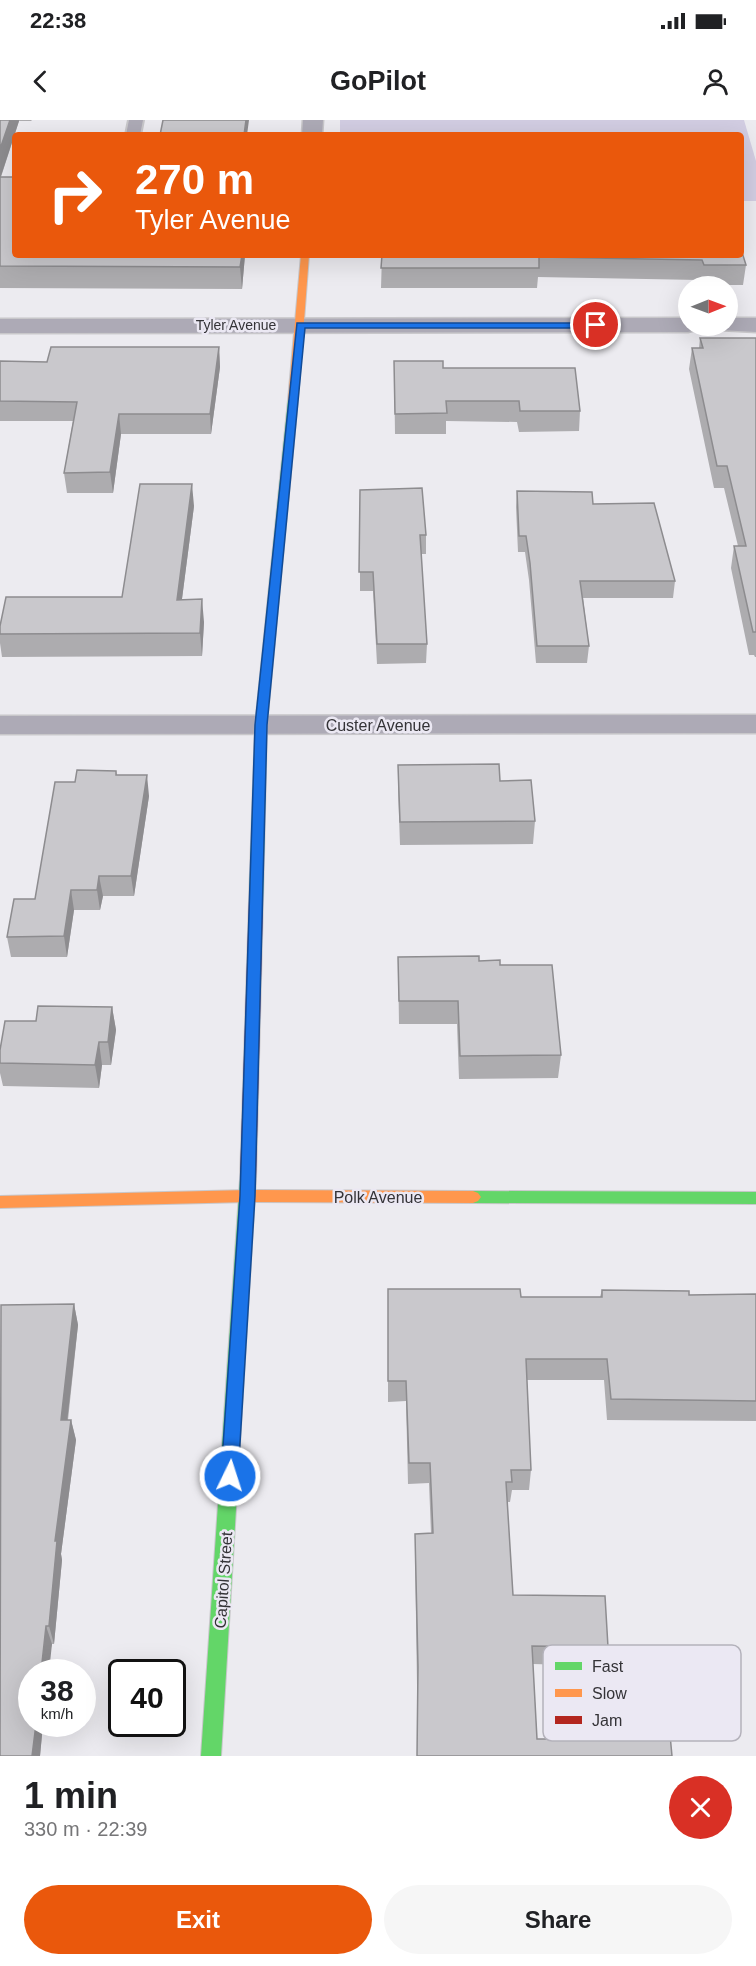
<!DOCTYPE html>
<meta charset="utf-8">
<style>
:root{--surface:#fff;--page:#f6f6f6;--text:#202124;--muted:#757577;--accent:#ea580c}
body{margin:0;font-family:Helvetica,sans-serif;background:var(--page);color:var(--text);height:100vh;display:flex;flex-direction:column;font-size:22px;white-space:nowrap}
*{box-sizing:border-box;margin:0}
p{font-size:20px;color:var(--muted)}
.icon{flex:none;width:33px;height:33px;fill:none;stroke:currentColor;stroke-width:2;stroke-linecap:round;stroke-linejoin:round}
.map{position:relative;height:1636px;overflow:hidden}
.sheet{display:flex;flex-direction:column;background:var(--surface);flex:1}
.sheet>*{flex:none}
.guide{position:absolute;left:12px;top:12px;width:732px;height:126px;border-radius:6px;box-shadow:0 6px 24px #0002;background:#ea580c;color:#fff;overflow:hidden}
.needle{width:39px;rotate:89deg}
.controls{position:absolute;left:678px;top:156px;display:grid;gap:12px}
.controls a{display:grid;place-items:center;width:60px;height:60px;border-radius:50%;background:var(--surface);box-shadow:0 6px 24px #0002;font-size:30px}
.speed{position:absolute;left:18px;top:1539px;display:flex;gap:12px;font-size:30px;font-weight:700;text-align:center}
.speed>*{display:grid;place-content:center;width:78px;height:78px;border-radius:50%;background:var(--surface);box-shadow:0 6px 24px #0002;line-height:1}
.speed small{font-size:15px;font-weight:400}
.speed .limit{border:3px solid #111;border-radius:9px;background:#fff;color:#111}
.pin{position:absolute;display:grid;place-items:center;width:51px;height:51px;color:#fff;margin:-26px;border:3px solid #fff;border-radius:50%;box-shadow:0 2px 6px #0007}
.me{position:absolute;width:66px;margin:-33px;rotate:4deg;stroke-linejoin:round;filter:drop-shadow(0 0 4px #0008)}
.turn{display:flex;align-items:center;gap:21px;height:126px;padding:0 24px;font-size:27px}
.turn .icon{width:78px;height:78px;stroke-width:2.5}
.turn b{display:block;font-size:42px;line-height:51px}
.round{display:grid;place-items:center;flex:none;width:63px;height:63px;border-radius:32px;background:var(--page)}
.headline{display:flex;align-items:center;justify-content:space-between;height:102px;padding:0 24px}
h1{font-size:36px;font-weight:800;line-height:45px}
.cta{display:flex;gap:12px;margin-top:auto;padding:12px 24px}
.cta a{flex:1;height:69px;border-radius:36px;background:var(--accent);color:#fff;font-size:24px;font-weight:800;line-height:69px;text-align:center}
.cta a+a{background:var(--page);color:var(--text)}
.status{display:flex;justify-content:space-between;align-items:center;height:42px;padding:0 30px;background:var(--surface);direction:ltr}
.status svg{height:16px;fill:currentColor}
header{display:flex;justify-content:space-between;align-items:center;height:78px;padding:0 24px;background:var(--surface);font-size:27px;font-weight:800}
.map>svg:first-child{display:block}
.green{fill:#d2cde2}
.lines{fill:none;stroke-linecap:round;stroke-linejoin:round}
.lane-casing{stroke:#c8c7ca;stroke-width:4}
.street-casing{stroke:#c8c7ca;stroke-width:3}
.fast-casing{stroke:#c8c7ca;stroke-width:2}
.slow-casing{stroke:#c8c7ca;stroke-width:2}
.jam-casing{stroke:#c8c7ca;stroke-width:2}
.lane{fill:#adaab6;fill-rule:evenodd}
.street{fill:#adaab6;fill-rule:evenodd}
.fast{fill:#63d668;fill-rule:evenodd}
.slow{fill:#ff974d;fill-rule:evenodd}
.jam{fill:#b3261e;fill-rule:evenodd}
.wall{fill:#adacaf}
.shaded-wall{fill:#8d8c8f}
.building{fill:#c9c8cc;stroke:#8d8c8f;stroke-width:1.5}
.route{fill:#1a73e8;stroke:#114b97;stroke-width:1.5}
.labels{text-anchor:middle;stroke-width:5;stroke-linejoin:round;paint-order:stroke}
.far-street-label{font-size:14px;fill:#343337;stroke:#ebe8f3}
.street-label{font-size:16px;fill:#343337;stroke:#ebe8f3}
.key{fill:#ebe8f3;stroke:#b4b2bb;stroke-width:1.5}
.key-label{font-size:16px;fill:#343337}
</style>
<div class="status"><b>22:38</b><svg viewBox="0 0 49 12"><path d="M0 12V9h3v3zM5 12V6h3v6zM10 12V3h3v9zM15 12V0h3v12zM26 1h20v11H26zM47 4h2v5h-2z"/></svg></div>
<header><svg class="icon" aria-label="back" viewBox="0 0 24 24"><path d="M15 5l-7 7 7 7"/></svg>GoPilot<svg class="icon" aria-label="person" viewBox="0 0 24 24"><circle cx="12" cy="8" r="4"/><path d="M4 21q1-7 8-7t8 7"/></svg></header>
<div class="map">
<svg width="756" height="1636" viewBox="0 0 756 1636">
<rect width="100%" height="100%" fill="#ecebf0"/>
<path class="green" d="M340,0H744L756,41V81H741V15H340Z"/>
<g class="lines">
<defs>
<path id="lane" d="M129,0H143L140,15H126Z"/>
<path id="street" d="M303,0H323L322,15H302Z
M688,198V206H699L696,210L688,212L0,213V199Z
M728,198H756V212L720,210L717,206H728Z
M756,595V613L0,614V596Z"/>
<path id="fast" d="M293,277L298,280L267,605L263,781L256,786L249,781L255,605L288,280Z
M248,1053L253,1055L256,1059L221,1636H201L240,1059L243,1055Z
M473,1071L756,1072V1084L473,1083L468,1081L465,1077L468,1073Z"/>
<path id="slow" d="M301,135H309L298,280L293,283L288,280Z
M248,1070L473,1071L478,1073L481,1077L478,1081L473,1083L248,1082L0,1088V1076Z"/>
<path id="jam" d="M256,776L263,781L256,1059L253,1063L248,1065L243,1063L240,1059L249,781Z"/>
</defs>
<use href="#lane" class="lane-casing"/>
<use href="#street" class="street-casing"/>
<use href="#fast" class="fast-casing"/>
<use href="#slow" class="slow-casing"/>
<use href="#jam" class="jam-casing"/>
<use href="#lane" class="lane"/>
<use href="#street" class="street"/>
<use href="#fast" class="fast"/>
<use href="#slow" class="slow"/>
<use href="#jam" class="jam"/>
</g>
<path class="wall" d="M0,0H32L31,1H19L1,57L15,135H245L242,169L0,168Z
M382,135H741L746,145L743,165H701L700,160L538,157L537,168H381Z
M700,218H756V537H755L754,535H749L731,448L734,426H738L724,368H714L689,249L692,228H699Z
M219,227L220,247L211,314H121L113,373H67L64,353L73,301H0V241L47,242Z
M394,241L443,248L580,291L579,311L519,312L517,302L446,301V314H395Z
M360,370L426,415V434H421L427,524L426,543L377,544L373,471H360Z
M517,371L593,384L675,461L673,478H583L589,526L587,543H536L529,460L525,432H518L516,387Z
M194,386L182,479L204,502L202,536L2,537L0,523V506L122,477Z
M398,645L535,701L533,724L400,725L398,668Z
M116,651L117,655L149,676L134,776H103L100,790H74L67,837H11L7,817L35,779L75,662Z
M398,837L479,841L500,845L561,935L558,958L459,959L457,904H399Z
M112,887L116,910L111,945H102L99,968L3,966L0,953V930L36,901Z
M388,1169L521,1177H600L602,1170L689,1175L756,1174V1303V1301L607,1300L604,1260H527L531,1350L529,1370H512L510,1382H507L513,1475L608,1527L604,1546L533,1544L537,1619H620L618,1590L622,1572L672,1636H417V1565L415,1433V1414L431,1413L429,1363L408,1364L406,1281L388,1282Z
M74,1184L78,1205L68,1300H71L76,1320L61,1434L62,1440L54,1524H52L32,1604H43L40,1636H0Z"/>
<path class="shaded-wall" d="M10,0H19V1L0,59V29Z
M246,0H249L247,15H244Z
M242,135H245L242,169L240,147Z
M219,227L220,247L211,314L210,294Z
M119,294L121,314L113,373L110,352Z
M192,364L194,386L179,502L177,480Z
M202,479L204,502L202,536L200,513Z
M147,655L149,676L134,776L131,756Z
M99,756L103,776L100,790L97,770Z
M71,770L74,790L67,837L64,816Z
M112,887L116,910L111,945L108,922Z
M99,922L102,945L99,968L95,945Z
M74,1184L78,1205L65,1320L61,1300Z
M71,1300L76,1320L61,1434L62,1440L54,1524L49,1506L55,1421Z
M46,1506L52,1524L49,1552H41Z
M36,1604H43L40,1636H32Z"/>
<path class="building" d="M0,0H10L0,29Z
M163,0H246L244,15H160Z
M0,57H15V135H242L240,147L0,146Z
M741,129L746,145H704L702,140L539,137V148H381L382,135H741Z
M700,218H756V512H753L734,426H746L727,346H717L692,228H703Z
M51,227H219L210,294H119L110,352L64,353L77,282L0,281V241L47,242Z
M394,241H443V248H575L580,291H520L519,281H446L447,293L395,294Z
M140,364H192L177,480L202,479L200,513L0,514V506L6,477H122Z
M422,368L426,415H420L427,524H377L373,452H359L360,370Z
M517,371L592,372L593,384L654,383L675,461H580L589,526H537L530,443L526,416H519Z
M499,644L500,661L531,660L535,701L400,702L398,645Z
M77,650L116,651V655H147L131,756H99L97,770H71L64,816L7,817L14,779H35L55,662H75Z
M479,836V841L500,840V845H552L561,935L460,936L458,881H399L398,837Z
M38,886L112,887L108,922H99L95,945L0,943V930L5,901H36Z
M388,1169H520L521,1177H602V1170L689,1171V1175L756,1174V1281L611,1279L607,1239H526L531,1350H511L512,1362H506L513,1475L605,1476L608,1527L532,1526L537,1619H626L622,1572H666L672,1636H417L418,1547L415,1414L433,1413L430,1343H409L406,1261H388Z
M74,1184L61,1300H71L55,1421H57L49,1506H46L41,1552H32V1604H36L32,1636H0L1,1185Z"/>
<path class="route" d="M297,203H596L601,205L596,208H305L267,605L255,1076L238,1356L236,1362L230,1364L223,1362L221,1356L240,1076L255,605Z"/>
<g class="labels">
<g class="far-street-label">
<text x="236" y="210">Tyler Avenue</text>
</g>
<g class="street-label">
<text x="378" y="611">Custer Avenue</text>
<text x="378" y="1083">Polk Avenue</text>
<text transform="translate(223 1460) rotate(-86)" y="6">Capitol Street</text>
</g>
</g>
<rect x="543" y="1525" width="198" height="96" rx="9" class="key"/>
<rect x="555" y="1542" width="27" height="8" fill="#63d668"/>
<rect x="555" y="1569" width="27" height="8" fill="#ff974d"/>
<rect x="555" y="1596" width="27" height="8" fill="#b3261e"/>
<g class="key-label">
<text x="592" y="1552">Fast</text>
<text x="592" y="1579">Slow</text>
<text x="592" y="1606">Jam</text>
</g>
</svg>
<div class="controls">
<a><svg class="needle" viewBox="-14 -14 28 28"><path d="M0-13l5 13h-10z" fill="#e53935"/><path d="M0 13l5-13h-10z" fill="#757577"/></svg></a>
</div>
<div class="speed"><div>38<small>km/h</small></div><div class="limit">40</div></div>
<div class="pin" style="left:596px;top:205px;background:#d93025"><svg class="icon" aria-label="arrive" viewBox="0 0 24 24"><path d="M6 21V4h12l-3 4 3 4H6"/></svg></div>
<svg class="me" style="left:230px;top:1356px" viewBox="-20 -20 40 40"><circle r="17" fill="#1a73e8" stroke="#fff" stroke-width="3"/><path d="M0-11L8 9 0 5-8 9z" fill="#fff"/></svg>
<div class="guide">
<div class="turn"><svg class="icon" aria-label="right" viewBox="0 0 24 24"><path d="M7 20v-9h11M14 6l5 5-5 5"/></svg><div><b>270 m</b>Tyler Avenue</div></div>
</div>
</div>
<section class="sheet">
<div class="headline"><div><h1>1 min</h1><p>330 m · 22:39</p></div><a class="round" style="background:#d93025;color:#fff"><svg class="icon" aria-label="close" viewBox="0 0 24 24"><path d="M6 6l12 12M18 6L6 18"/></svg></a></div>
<div class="cta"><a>Exit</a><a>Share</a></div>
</section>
